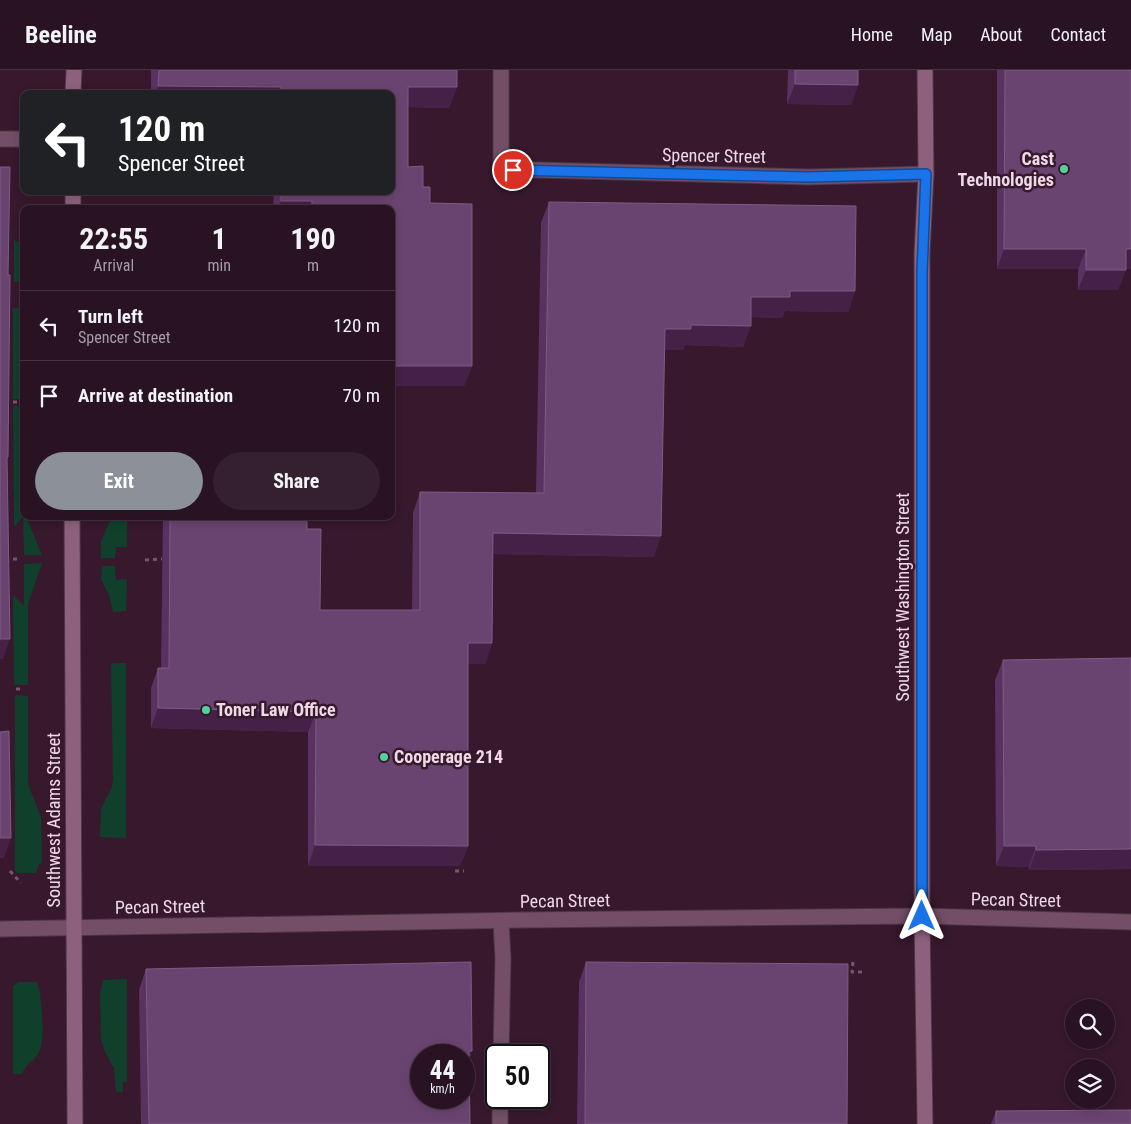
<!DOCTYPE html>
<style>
:root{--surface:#291222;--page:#35202f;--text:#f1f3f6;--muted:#a59ea5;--line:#453240;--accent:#8c9099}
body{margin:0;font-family:"Roboto Condensed",sans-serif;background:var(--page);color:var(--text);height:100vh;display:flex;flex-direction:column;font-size:19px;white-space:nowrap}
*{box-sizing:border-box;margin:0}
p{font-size:16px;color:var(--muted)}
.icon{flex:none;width:28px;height:28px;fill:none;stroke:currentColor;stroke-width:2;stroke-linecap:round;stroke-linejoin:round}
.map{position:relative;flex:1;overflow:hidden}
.drawer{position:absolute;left:20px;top:135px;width:375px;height:315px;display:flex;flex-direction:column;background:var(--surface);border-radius:10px;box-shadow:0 2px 8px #0003,0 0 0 1px var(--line)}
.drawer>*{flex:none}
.banner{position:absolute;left:20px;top:20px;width:375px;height:105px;border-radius:10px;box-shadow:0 2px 8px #0003,0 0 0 1px var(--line);background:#202124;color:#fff;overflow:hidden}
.buttons{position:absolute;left:1065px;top:929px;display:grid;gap:10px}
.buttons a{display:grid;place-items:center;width:50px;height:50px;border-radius:50%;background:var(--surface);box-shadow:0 2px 8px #0003,0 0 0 1px var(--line);font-size:25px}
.speed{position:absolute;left:410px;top:974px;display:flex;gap:10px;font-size:25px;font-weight:700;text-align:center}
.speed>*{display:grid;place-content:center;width:65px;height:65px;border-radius:50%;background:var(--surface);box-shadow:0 2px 8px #0003,0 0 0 1px var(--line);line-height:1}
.speed small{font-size:12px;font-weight:400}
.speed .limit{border:2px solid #111;border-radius:8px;background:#fff;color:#111}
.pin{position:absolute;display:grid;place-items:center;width:42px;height:42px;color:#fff;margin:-21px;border:2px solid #fff;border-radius:50%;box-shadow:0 1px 5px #0007}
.me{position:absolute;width:55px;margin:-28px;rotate:0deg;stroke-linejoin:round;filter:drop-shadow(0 0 4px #0008)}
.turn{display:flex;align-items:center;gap:18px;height:105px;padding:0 15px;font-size:22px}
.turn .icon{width:65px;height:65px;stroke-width:2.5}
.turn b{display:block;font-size:35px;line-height:42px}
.eta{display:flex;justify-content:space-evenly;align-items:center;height:85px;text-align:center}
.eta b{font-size:30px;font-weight:700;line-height:35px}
.action{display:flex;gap:10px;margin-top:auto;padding:10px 15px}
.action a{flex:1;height:58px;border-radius:30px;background:var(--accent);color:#fff;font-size:20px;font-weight:700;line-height:58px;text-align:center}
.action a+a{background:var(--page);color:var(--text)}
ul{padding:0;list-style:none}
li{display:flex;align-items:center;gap:15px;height:70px;padding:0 15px;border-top:1px solid var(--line)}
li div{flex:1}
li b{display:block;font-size:19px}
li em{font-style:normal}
header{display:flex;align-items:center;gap:30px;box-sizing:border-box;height:70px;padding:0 25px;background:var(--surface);border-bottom:1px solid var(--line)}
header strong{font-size:24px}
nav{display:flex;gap:28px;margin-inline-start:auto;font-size:18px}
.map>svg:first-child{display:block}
.green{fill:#10402b}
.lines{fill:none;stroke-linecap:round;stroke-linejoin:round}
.lane-casing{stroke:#4f3647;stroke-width:17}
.street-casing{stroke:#4f3647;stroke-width:17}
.secondary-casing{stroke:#4f3647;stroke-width:17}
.path{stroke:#75596b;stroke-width:3;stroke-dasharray:4 4;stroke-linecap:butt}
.lane{stroke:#734e66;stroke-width:15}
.street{stroke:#734e66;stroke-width:15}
.secondary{stroke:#8d617e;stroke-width:15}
.wall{fill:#5a3262}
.shaded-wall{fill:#452047}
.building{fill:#6a4470;stroke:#7f5b83;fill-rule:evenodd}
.route-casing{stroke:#114b97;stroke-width:12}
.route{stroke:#1a73e8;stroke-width:9}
.poi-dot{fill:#4fd399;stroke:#37182d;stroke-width:2}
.labels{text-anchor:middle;stroke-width:5;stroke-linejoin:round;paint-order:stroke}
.street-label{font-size:18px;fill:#efd9e6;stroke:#37182d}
.poi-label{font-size:18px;font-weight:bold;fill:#efd9e6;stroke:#37182d;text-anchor:start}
</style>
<header>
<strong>Beeline</strong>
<nav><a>Home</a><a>Map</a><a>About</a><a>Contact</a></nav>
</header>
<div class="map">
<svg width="1131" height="1054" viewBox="0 0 1131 1054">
<rect width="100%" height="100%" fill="#37182d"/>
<path class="green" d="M14,170L24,175V211L14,212Z
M13,238H24V329H13Z
M13,336H24V446H28L29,454L42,485H24L23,447L14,457Z
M112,446H127V477H116L115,488H101V471Z
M42,493L28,534V615H14L13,525L24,536V494Z
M102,496H115L116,510L127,509L126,541L113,542L109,525L101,509Z
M111,593H126V768L100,767L101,739L112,717L113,709Z
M15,625L28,626V710L29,717L41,747L42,793L39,794L36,803H17L15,801Z
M127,909V1012H123V1022H116L114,998L105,982L101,970L100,924L103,910Z
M19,912H37L40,922C41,941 46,965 39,982C35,991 24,995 22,1004H13V916Z"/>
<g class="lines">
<defs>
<path id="lane" d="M501,0V99
M501,985L503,888L501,851
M500,1054V1028"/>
<path id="street" d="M0,69H24
M501,99L809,107L926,104
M0,859L523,850L922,846L1131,852"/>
<path id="secondary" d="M925,0L926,104L922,183V846L925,1054
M73,24L74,0
M73,139V121
M72,446L75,1054"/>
</defs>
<use href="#lane" class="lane-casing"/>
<use href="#street" class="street-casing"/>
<use href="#secondary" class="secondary-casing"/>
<path class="path" d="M13,332H18
M13,489H18
M145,490L162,489
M16,619H23
M10,801L21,813
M455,801H464
M853,892L852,902H862"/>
<use href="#lane" class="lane"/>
<use href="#street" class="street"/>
<use href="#secondary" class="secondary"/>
</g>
<path class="wall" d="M151,0H457V17L449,38L408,37V97L423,117L430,133L472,296L464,316L391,139H273L274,121H391V24H151Z
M788,0H858V15L851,35L787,34Z
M997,0H1131L1126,199L1118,220H1078V199H997Z
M549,132L855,221L848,242L785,241L782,248L751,247L743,277L685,275L683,280H664L654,487L493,484L492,573L485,594H468V776L460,796H308V662L151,658V618L158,598H161L163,446H307V459L320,540H412L413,443L420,422L536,423L541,153Z
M1131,588V799L1029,800V797L996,796L995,610L1003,590Z
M586,892L847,1054H577L579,912Z
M146,899L472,981L469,989L470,1054H141L139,920Z
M996,1041L1131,1054H991Z"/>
<path class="shaded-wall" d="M795,14L858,15L851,35L787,34Z
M158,16L281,17L279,24H156Z
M408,17H457L449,38L401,37Z
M281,131H312L310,139H278Z
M1004,179H1086L1078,199H997Z
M1126,179H1131V199H1118Z
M1086,200H1126L1118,220H1078Z
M790,221H855L848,242L785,241L782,248L743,247L751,227Z
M691,255L751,256L743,277L685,275L683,280H657L665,259Z
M391,296H472L464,316H391Z
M493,463L661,466L654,487L485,484Z
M0,569H10L3,589H0Z
M468,573H492L485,594H461Z
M158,638L316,642L308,662L151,658Z
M0,768H11L4,788H0Z
M315,775L468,776L460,796H308Z
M1004,776H1036L1029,797L996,796Z
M1131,779V799L1029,800L1036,780Z
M469,981H472L465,1001Z"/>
<path class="building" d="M159,0H457V17H408V97L423,96V117H430V133L472,134V296H391V139H312V131H281V121H391V24H281V17L158,16Z
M795,0H858V15L795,14Z
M1005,0H1131V179H1126V200H1086V179H1004Z
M0,97H10L8,205H10L8,387H7L10,569H0Z
M549,132L856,136L855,221H790V227H751V256L691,255V259H665L661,466L493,463L492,573H468V776L315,775L316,642L158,638V598H169L170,446H307V459H321L320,540H420V422L544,423Z
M1131,588V779L1036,780V776H1004L1003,590Z
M9,661L11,768H0V662Z
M471,892L472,981H469L470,1054H149L146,899ZM421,985H464V1028H421Z
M586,892L848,894L847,1054H585Z
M1131,1040V1054H996V1041Z"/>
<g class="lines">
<defs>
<path id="route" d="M513,100L808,107L926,104L922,202V846"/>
</defs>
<use href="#route" class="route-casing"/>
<use href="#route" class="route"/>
</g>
<g class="poi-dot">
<circle cx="1064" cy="99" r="5"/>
<circle cx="206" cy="640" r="5"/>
<circle cx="384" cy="687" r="5"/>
</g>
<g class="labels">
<g class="street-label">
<text transform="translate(714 86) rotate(1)" y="6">Spencer Street</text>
<text transform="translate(903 527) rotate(-90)" y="6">Southwest Washington Street</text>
<text transform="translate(54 750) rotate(-90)" y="6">Southwest Adams Street</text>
<text transform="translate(1016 830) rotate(1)" y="6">Pecan Street</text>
<text transform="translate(565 831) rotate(-1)" y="6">Pecan Street</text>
<text transform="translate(160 837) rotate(-1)" y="6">Pecan Street</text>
</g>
<g class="poi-label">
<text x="1054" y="95" text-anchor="end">Cast<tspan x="1054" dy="21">Technologies</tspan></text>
<text x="216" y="646">Toner Law Office</text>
<text x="394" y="693">Cooperage 214</text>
</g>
</g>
</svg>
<div class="buttons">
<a><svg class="icon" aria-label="search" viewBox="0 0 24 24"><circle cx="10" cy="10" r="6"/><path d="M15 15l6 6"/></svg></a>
<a><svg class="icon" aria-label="layers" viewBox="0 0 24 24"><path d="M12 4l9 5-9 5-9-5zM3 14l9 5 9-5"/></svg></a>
</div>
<div class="speed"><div>44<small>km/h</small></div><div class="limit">50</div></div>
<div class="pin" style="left:513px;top:100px;background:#d93025"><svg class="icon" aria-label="arrive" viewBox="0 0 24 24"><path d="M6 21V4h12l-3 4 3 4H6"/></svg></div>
<svg class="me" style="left:922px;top:846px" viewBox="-20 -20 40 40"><path d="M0-17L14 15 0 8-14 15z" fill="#1a73e8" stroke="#fff" stroke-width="4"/></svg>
<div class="banner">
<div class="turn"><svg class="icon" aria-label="left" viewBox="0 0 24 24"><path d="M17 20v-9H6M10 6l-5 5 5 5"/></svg><div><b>120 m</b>Spencer Street</div></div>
</div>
<section class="drawer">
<div class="eta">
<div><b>22:55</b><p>Arrival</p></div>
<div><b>1</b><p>min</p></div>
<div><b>190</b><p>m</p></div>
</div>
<ul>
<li><svg class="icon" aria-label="left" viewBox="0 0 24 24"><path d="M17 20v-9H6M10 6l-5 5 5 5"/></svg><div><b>Turn left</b><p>Spencer Street</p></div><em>120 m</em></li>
<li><svg class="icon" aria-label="arrive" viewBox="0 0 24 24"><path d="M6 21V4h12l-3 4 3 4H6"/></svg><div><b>Arrive at destination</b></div><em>70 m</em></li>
</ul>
<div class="action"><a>Exit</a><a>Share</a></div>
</section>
</div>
